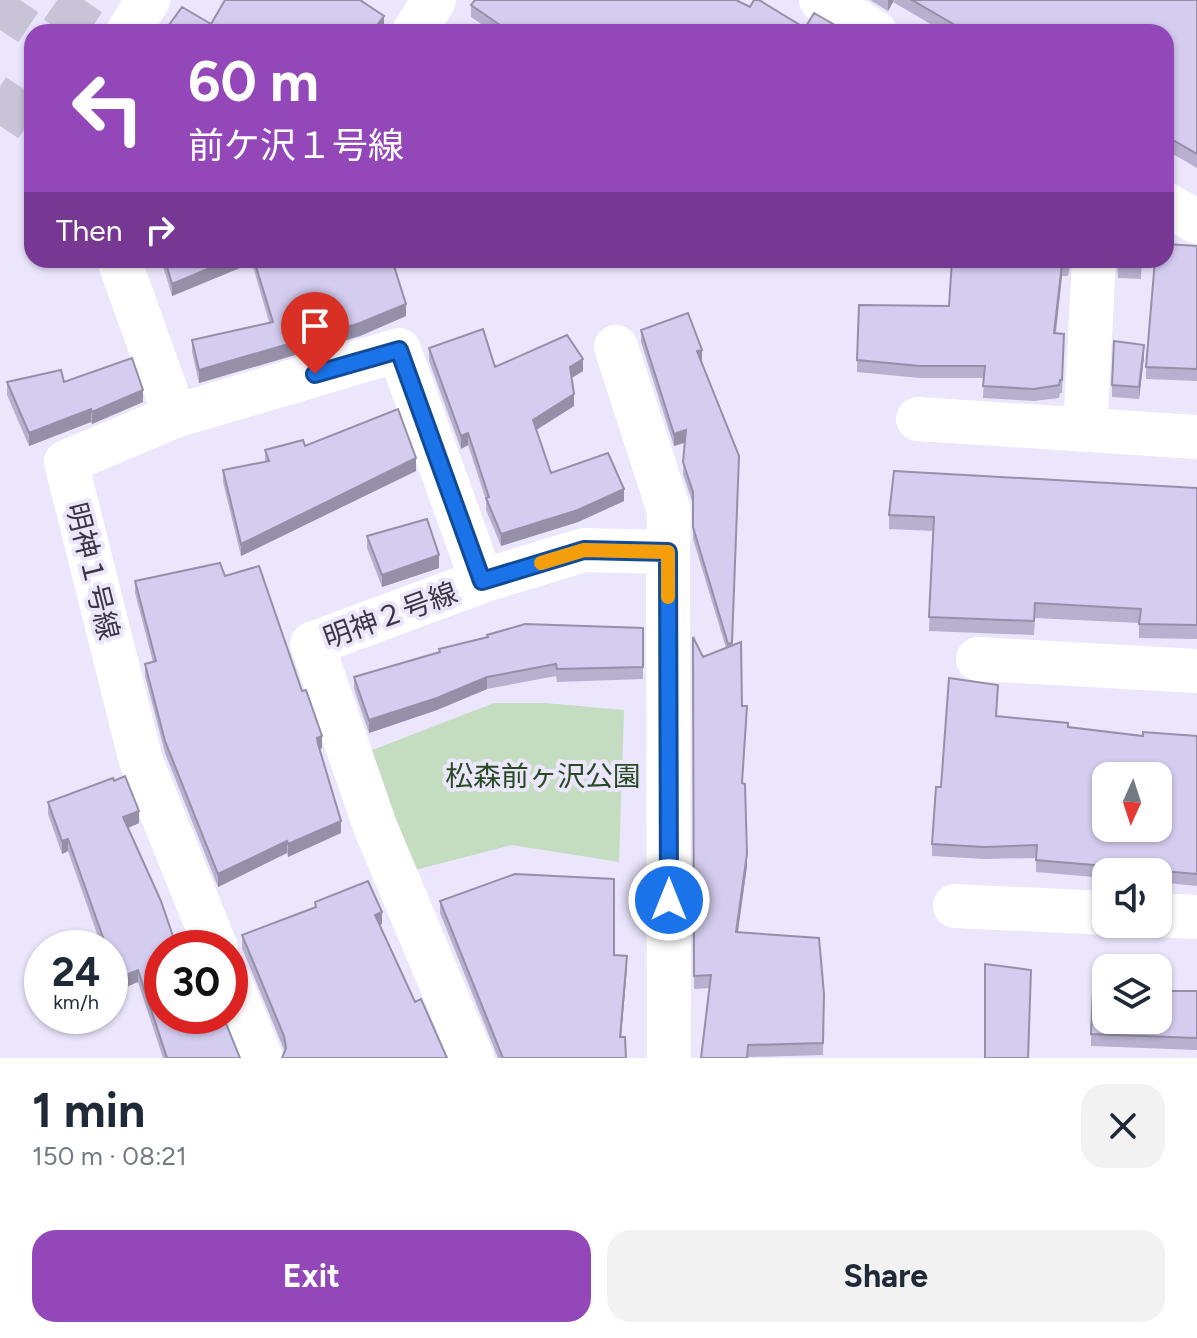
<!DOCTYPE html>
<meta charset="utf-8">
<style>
:root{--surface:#fff;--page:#f2f2f3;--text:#1f2937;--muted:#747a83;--accent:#9447b8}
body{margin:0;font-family:Figtree,"Noto Sans JP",sans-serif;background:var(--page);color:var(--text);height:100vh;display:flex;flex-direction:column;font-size:30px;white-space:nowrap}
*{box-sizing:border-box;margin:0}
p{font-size:26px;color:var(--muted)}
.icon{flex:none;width:44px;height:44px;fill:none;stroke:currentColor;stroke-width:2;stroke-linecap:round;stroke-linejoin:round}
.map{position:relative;height:1058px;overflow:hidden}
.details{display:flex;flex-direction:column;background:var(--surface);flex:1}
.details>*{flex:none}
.top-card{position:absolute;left:24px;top:24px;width:1150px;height:244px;border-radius:24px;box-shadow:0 2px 6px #0004;background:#9447b8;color:#fff;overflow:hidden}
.needle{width:52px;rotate:183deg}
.controls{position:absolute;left:1092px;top:762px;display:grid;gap:16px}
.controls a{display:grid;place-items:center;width:80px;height:80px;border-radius:16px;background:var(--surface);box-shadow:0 2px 6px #0004;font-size:40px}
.speed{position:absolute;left:24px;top:930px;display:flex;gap:16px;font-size:40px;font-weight:700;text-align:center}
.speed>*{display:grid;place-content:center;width:104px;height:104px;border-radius:50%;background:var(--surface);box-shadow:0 2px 6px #0004;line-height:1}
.speed small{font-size:20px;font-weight:400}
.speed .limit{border:12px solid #d22;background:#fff;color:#111}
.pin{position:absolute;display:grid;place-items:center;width:68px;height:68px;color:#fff;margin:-82px -34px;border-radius:50% 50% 50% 0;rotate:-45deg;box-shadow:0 0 8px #0007}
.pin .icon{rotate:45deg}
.me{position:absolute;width:88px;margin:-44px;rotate:0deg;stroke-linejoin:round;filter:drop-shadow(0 0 6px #0008)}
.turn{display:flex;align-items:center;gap:28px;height:168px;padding:0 32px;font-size:36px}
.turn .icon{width:104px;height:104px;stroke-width:2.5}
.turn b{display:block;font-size:56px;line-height:68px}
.then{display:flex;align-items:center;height:76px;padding:0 32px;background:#0003;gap:16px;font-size:30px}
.round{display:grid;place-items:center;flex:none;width:84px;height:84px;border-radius:24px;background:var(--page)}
.overview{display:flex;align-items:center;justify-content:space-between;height:136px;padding:0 32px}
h1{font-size:48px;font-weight:700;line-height:60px}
.button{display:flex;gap:16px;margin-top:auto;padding:16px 32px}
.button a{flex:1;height:92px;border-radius:24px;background:var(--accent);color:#fff;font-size:32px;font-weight:700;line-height:92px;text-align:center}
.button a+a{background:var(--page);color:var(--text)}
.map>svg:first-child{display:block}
.green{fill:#c4dcbf}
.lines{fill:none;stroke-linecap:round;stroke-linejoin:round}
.minor-tunnel{stroke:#c8c3d7;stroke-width:44;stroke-dasharray:44 22;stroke-linecap:butt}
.minor{stroke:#fff;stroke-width:44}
.wall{fill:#b7b0ce}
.shaded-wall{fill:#9590a8}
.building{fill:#d5cdf0;stroke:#9590a8;stroke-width:2;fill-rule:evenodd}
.route-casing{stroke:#114b97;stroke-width:20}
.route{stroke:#1a73e8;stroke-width:14}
.slow{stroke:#f59e0b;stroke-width:14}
.labels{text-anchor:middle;stroke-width:8;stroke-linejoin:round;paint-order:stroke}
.street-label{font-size:28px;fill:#3a3742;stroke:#ebe6fc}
.park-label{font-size:28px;fill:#284b22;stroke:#ebe6fc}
</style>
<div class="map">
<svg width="1197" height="1058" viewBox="0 0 1197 1058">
<rect width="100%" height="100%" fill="#ebe6fc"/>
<path class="green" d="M494,703H545L624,710L619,862L512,845L411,871L370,751Z"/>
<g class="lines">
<path class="minor-tunnel" d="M0,30L20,0
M62,32L84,0
M0,126L32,78"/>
<path class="minor" d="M821,0L875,32
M128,32L148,0
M414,32L434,0
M1166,204L1197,222
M119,260L175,416L66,462L141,761L216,948
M616,347L669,511L668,552
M175,416L399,350L482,581L312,644L375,826L472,1058
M918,419L1197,437
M1085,430L1094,260
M482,581L584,550L668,552L669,1058
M978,659L1197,671
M955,906L1106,913
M1158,915L1197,917
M230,982L261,1058"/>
</g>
<path class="wall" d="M870,0H1197V168L1166,150V32H944L893,2L888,11Z
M471,5L750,7L805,28L847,32H493L471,17Z
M1197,246V381L1146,379V367Z
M161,260H392L406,316L360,336L199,383L192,352V340L269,322L252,263L172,296Z
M1071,260L1068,276H1062L1056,333L1064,347L1062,393H1060L1059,398L1034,401L983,398L984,378H920L857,372V360L949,306Z
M1117,260H1142L1141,279L1118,278Z
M641,330L702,362L733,646L742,706L747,718L742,784L747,866L738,932L824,994L823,1055L748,1057L710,988L694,989L693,637L703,657L726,648L693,539V504L683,474L685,443L674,446L641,342Z
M429,348L495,367L583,371L571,378L574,406L536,430L551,473L624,501L578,522L501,546L486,510V500L468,445L461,449L429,361Z
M1144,357L1139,399L1112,397V385Z
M7,382H64L143,402L92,424L91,422L29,446L7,395Z
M305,446L416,471L241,556L223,482V470L265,462V450Z
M1197,488V639L1139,638V623L1035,618L1034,635L929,631L933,531L889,529V515Z
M367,536L439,568L382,587L367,548Z
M225,576L322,748L320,749L341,833L288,857L287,853L218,887L165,753L145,676V664L153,662L135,593V581Z
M643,628V679L557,682L556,676L487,689L437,710L369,733L354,689V677L439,653V649L487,637V635Z
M997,716L1068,727L1143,736H1197V886L1158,882V872H1106V878L1036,872V858L985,859L932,856V844L941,787Z
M48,802L139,823L128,828L162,948L240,1058H163L138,982L121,989L110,966V948H102L68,851L62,854L48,814Z
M440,901L627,968L621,1037L626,1058H498L440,913Z
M315,902L382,924L380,925L415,1002L285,1052L242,948V935L315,907Z
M1197,991V1050L1091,1046V1034Z"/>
<path class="shaded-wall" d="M888,0H893V2L888,11Z
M384,16V28L381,32H372Z
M229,260H252V263L172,296V284Z
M1062,264V276L1054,345V333Z
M406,304V316L360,336L199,383V370Z
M1144,345V357L1139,399V387Z
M702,350V362L697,351Z
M583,359V371L570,379V367Z
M143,390V402L92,424V412Z
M574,394V406L533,432V420Z
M91,409V422L29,446V433Z
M686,430V442L674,446V434Z
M468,433V445L461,449V436Z
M416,458V471L241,556V544Z
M624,489V501L578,522L501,546V534Z
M439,555V568L382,587V575Z
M487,677V689L437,710L369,733V720Z
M322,736V748L317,750V738Z
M139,811V823L123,830V817Z
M341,821V833L288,857V844Z
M68,839V851L62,854V841Z
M287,841V853L218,887V874Z
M747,854V866L736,944V932Z
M382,912V924L375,927V915Z
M627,956V968L620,1049V1037Z
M138,970V982L121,989V977Z"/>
<path class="building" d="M225,0H360L384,16L372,32H164L182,7L211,24Z
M475,0H736L750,7L754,0H759L805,28L814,13L847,32H510L471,5Z
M912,0H1197V154L1166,136V32H967Z
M1166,244L1197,246V369L1146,367L1155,260H1166Z
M165,260H229L172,284Z
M254,260H392L406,304L360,323L199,370L192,340L273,322Z
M952,260H1069L1068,264H1062L1054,333L1064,334L1062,380H1060L1059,385L1034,389L983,386L985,366H920L857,360L859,305L949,306Z
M1118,260H1141V266H1118Z
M688,313L702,350L697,351L739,456L732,643L728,644L693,527V492L683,462L686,430L674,434L641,330Z
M483,329L495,367L567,335L583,359L570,367L574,394L533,420L551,473L608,453L624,489L578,510L501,534L486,498L489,497L468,433L461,436L429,348Z
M1114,341L1144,345L1139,387L1112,385Z
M132,358L143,390L92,412L91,409L29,433L7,382L61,370L64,382Z
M398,409L416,458L241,544L223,470L269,461L265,450L303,440L305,446Z
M894,471L1197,488V625L1139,624L1141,609L1035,603L1034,621L929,617L934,517L889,515Z
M427,519L439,555L382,575L367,536Z
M220,563L225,576L259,566L302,691L306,690L322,736L317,738L318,744L341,821L288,844L287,841L218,874L165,741L145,664L156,661L135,581Z
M525,624L643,628V667L557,669L556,664L487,677L437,698L369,720L354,677L440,652L439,649L488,637L487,635Z
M693,637L703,657L741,642L742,706H747L742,783L745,784L747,854L736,932L819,938L824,994L823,1043L748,1045L747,1058H701L711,975L694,976Z
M949,678L998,685L996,716L1068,723V727L1143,736V732L1197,736V874L1036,860L1037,845L985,847L932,844L936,787H941ZM1106,776H1158V828H1106Z
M125,776L139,811L123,817L161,901L177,948H162V1016H223L240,1058H167L138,970L121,977L110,954V948H107L104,940L68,839L62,841L48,802L113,778L114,781Z
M515,874L614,879V955L627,956L620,1037H625L626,1058H503L440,901Z
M368,881L382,912L375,915L415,1002L421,999L447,1058H282L286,1048L284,1036L242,935L316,907L315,902Z
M985,964L1031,970L1028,1058H985Z
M1093,990H1106V1020H1158V991H1197V1038L1091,1034Z"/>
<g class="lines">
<defs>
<path id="route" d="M315,374L399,350L482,581L584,550L668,552L669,900"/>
</defs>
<use href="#route" class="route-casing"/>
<use href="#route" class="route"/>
<path class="slow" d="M541,563L584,550L668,552V597"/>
</g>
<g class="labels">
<g class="street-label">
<text transform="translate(93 571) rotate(76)" y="10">明神１号線</text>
<text transform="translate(390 615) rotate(-20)" y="10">明神２号線</text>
</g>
<g class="park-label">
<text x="543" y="786">松森前ヶ沢公園</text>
</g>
</g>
</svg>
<div class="controls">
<a><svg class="needle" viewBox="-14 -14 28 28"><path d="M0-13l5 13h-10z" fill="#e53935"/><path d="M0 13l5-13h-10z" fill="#747a83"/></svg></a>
<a><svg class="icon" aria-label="sound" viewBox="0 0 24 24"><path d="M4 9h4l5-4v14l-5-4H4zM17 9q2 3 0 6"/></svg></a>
<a><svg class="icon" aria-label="layers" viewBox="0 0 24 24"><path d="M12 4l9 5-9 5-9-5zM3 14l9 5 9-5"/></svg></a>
</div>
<div class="speed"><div>24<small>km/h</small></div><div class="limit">30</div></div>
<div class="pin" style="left:315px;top:374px;background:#d93025"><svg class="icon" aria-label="arrive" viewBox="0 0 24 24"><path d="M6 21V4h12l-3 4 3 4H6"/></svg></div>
<svg class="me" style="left:669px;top:900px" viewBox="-20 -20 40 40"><circle r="17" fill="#1a73e8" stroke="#fff" stroke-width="3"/><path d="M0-11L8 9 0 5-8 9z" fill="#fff"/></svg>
<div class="top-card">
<div class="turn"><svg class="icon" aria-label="left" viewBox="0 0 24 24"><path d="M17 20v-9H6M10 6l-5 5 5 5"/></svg><div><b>60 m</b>前ケ沢１号線</div></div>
<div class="then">Then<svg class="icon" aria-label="right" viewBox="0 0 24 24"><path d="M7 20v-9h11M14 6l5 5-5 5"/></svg></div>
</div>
</div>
<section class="details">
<div class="overview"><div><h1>1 min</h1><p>150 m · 08:21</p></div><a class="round"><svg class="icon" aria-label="close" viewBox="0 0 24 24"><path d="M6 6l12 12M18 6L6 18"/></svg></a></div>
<div class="button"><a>Exit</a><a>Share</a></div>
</section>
